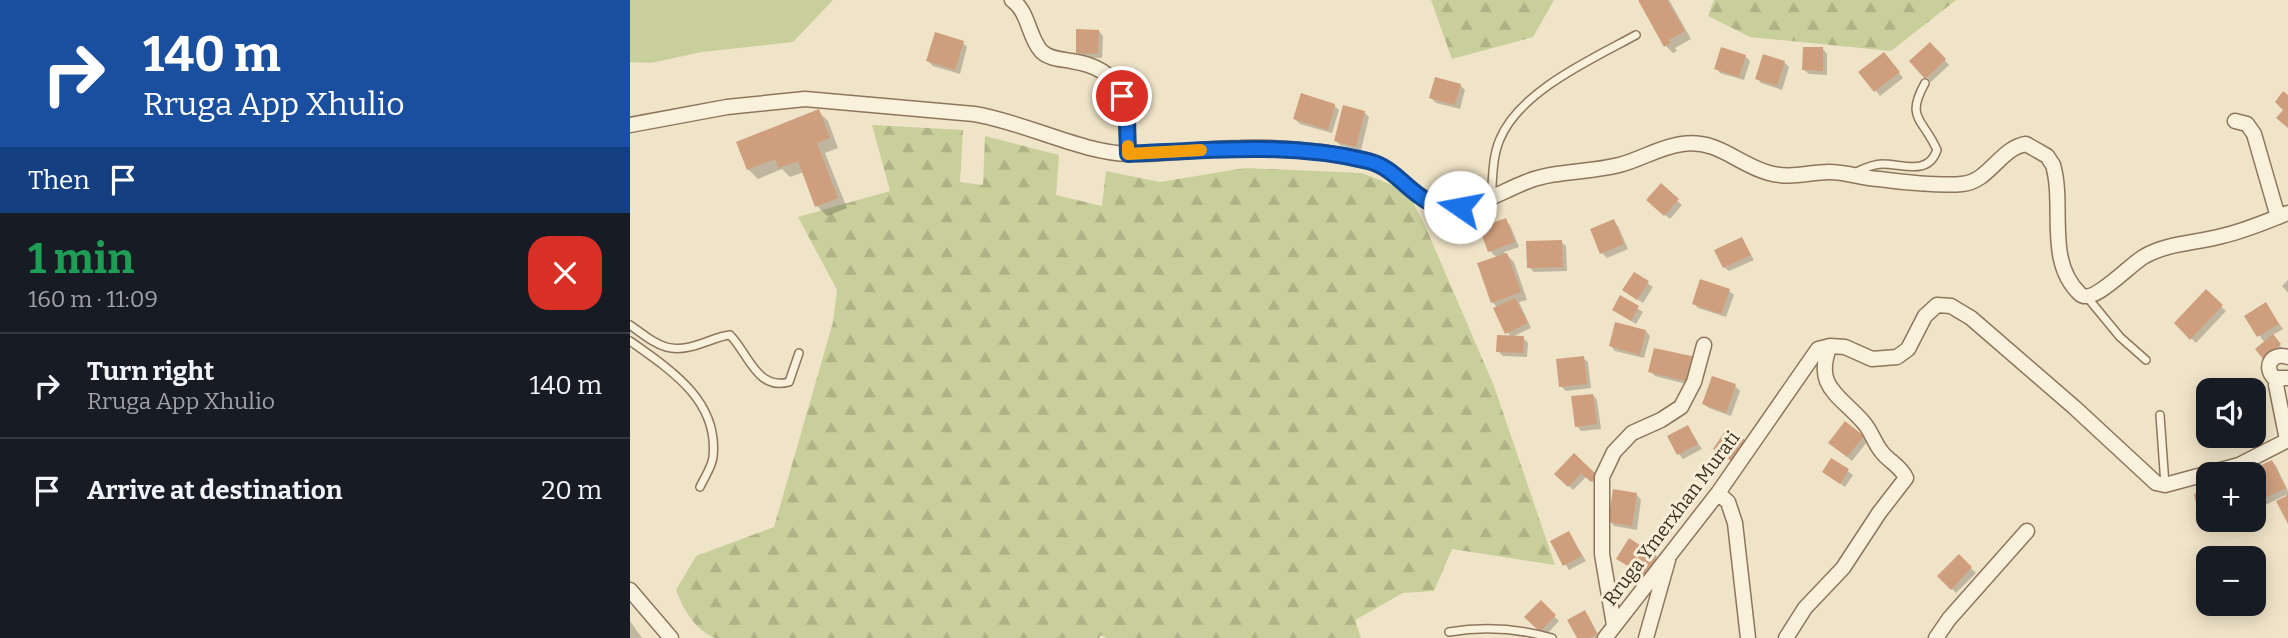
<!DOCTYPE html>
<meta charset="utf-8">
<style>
:root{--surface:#171b24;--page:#242831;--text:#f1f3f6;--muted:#9ea1a6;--line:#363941}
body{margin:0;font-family:Bitter,serif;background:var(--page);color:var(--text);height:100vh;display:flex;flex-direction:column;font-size:26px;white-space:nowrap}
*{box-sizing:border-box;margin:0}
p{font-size:23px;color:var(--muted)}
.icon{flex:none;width:38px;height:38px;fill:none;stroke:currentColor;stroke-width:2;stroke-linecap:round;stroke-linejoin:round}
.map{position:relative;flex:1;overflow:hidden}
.sheet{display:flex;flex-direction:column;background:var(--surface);width:630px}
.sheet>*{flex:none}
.top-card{background:#1a4fa0;color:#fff;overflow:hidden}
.buttons{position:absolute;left:1566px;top:378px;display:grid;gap:14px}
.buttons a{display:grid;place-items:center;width:70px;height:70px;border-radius:14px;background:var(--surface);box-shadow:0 4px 18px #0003;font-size:35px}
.pin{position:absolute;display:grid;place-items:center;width:60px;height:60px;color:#fff;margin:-30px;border:4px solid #fff;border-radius:50%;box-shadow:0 2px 7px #0007}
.me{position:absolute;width:77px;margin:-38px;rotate:282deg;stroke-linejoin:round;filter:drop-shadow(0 0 5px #0008)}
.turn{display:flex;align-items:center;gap:24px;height:147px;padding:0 28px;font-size:32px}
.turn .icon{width:91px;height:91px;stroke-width:2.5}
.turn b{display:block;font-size:49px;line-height:60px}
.then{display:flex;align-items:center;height:66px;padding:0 28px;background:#0003;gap:14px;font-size:26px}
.round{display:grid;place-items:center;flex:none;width:74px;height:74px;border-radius:21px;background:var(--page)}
.head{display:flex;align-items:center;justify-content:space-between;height:119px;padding:0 28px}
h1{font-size:42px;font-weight:700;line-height:52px;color:#1e9e55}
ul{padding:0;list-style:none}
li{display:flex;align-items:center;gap:21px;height:105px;padding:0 28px;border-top:2px solid var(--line)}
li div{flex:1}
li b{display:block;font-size:26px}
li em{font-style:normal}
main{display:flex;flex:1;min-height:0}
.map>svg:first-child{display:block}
.green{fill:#c9cf9b}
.forest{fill:url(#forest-firs)}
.shadow{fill:#0003}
.building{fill:#cf9f7d}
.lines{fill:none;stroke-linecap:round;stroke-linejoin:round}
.lane-casing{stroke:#8d765c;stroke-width:10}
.street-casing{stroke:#8d765c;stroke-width:17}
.lane{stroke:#faf1dc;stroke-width:7}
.street{stroke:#faf1dc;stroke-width:14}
.route-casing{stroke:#114b97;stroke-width:18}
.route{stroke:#1a73e8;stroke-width:12}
.slow{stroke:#f59e0b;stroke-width:12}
.labels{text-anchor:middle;stroke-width:6;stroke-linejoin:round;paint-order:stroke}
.street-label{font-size:19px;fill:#3d2e20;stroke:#f7eed8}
</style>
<main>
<section class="sheet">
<div class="top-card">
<div class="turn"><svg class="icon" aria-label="right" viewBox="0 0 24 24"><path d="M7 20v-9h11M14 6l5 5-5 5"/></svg><div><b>140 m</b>Rruga App Xhulio</div></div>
<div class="then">Then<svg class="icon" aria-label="arrive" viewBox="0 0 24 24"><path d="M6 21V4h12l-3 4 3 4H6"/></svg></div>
</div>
<div class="head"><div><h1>1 min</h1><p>160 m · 11:09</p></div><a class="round" style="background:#d93025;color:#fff"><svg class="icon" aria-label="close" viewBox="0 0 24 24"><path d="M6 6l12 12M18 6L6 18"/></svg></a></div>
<ul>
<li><svg class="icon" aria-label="right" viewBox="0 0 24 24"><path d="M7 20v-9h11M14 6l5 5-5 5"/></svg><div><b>Turn right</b><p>Rruga App Xhulio</p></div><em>140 m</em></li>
<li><svg class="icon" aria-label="arrive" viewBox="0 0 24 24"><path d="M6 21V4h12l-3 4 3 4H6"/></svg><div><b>Arrive at destination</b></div><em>20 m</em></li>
</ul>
</section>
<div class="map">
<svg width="1658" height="638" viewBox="0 0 1658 638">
<defs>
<pattern id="forest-firs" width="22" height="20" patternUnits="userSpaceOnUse" patternTransform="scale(1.75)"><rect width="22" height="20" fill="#c9cf9b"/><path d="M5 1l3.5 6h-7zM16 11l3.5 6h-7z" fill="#aeb285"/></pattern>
</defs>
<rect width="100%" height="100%" fill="#f0e4c8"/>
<path class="green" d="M0,0H203L163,42L72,52L21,63L0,62Z"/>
<path class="forest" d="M801,0H924L903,37L822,59Z
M1084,0H1326L1261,51L1120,37L1078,16Z
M242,125L333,130L330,182L353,185L355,136L429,155L426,195L472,206L476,171L530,182L615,168L732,173L767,187L778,193L796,228L864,386L925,565L822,549L804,591L773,593L725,620L731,638H477L471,635L469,638H85C64,629 54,610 46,590L66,556L144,527L203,322L207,290L168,217L260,191Z"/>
<path class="shadow" d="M1010,0H1039L1061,39L1045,48L1047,51L1043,53L1036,46Z
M469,31L473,36L472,58L452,57L447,53Z
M333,43L337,47L330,74L303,66L298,61Z
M1300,44L1319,65L1301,82L1281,61Z
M1193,49L1197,54V75L1179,74L1174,70Z
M1115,56L1120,61L1114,80L1090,73L1086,68Z
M1258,59L1273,78L1250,96L1231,72Z
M1154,62L1159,67L1152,90L1131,83L1127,78Z
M830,85L835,90L830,109L806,103L801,98Z
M704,105L709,110L702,133L670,124L665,119Z
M188,111L198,121L208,148L195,153L217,208L197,216L187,206L174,172L160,177L152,169L128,179L118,169Z
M734,112L739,117L731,150L710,145L706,141Z
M1031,186L1052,205L1040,219L1018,200Z
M875,220L880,225L889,247L874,252L884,262L897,300L889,302L901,328L882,337L877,332L868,308L862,302L867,258L860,251Z
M983,221L988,226L998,249L977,258L972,253Z
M1112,239L1124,260L1099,271L1094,267Z
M931,242L936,246L937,271L904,272L899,267Z
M1005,274L1023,287L1013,303L999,294Z
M1658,280V293L1652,286Z
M1099,291L1104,295L1096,317L1068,308L1064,303Z
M1576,292L1596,311L1566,343L1546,323Z
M990,298L1013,312L1006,324L984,310Z
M1636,305L1653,329L1641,336L1654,350L1639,363L1627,349L1635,343L1616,317Z
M1016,331L1020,336L1014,358L985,351L981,346Z
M893,338L898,343L897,357L873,356L868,351Z
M1025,350L1064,386L1025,376L1020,371Z
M953,358L958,362L961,388L936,391L931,386Z
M1105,386L1110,391L1101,416L1079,408L1074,404Z
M1624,392L1630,399L1624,403Z
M963,395L967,400L971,429L951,431L947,426Z
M1058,427L1072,449L1053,459L1049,454Z
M1233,437L1237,442L1222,461L1205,447Z
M944,455L971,481L966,485L957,476L943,490L927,474Z
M1202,460L1223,475L1215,487L1194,472Z
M1642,462L1646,466L1658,491V520L1656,495L1629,508L1624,503V474H1616Z
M1578,492V520H1597L1598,524L1578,529L1573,524L1566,495Z
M1007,495L1011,500L1007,530L984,526L980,521Z
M939,533L956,561L939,570L922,542Z
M1026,557L1030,562L1020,579L988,559Z
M1329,557L1346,573L1326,593L1310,576Z
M911,603L929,621L916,635L897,617Z
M955,613L959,617L970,638H949Z
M0,621L12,638H0Z"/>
<path class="building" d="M1008,0H1037L1055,31L1039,40L1041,43L1034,47Z
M446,29L469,30L468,54L446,53Z
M305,32L334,41L325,70L296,61Z
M1300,42L1316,59L1295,79L1279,61Z
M1091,47L1116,55L1109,77L1084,69Z
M1173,47H1193V71L1172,70Z
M1254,52L1270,72L1244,92L1228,72Z
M1133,54L1155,61L1147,86L1125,79Z
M805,77L831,84L825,105L799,98Z
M1653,91L1658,95V128L1646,118L1653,110L1645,102Z
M671,93L705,104L698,130L663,119Z
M713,105L735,111L726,147L704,141Z
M189,109L200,138L187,143L208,198L185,207L168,161L149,168L145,159L117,170L106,142Z
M1031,183L1049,199L1034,216L1016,200Z
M876,218L885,242L858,252L849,228Z
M984,219L994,244L970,254L960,229Z
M1112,237L1121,255L1093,268L1084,250Z
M932,240L933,267L897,268L896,241Z
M877,253L891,292L861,303L847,263Z
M1004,272L1019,281L1007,300L992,290Z
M1070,279L1100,289L1091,314L1062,304Z
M1576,289L1593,305L1560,340L1544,323Z
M990,295L1009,306L1001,321L982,310Z
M885,298L898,323L875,334L863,308Z
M1636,302L1649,324L1627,337L1614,316Z
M985,322L1016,330L1010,355L979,346Z
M1643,334L1651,344L1633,359L1625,349Z
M867,335L894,336L893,353L866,352Z
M1024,348L1066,357L1060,382L1018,372Z
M954,356L957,384L929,387L926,359Z
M1082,376L1106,384L1096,413L1072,404Z
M1614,378L1624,390H1598Z
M963,394L967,424L945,427L941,396Z
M1215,421L1234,436L1217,457L1198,443Z
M1058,425L1068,444L1047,455L1037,436Z
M1097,428L1117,441L1103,462L1083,449Z
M944,453L967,475L961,482L951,473L938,487L924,474Z
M1201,458L1219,469L1210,484L1192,472Z
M1642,460L1656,488L1624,503V474H1612Z
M983,489L1007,493L1002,526L978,522Z
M1578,490V520L1588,521L1571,525L1564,494Z
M1658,495V524L1646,501Z
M939,531L952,556L933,566L920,541Z
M999,538L1027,556L1015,576L986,559Z
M1329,554L1342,567L1321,590L1307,576Z
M911,600L926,615L910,632L894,617Z
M955,610L967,634L960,638H947L937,620Z"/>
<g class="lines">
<defs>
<path id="lane" d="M1224,173C1233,169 1242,164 1252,164C1273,164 1298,176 1307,150C1293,118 1275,119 1295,83
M861,198C863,179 862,157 870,139C890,91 962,59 1006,35
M1457,297L1490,337L1516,360
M0,325C28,345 38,356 73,343C82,340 90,336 100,335C118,353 127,391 159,382L169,353
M0,341C41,370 89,401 83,457C82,467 74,478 70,487
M1530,415L1535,485
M819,632C854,626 887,628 922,638"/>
<path id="street" d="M382,0C399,12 398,36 411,51C419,59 431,59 441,61C498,69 496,106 498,154
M1605,121L1617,124L1624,134L1648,217
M0,125L97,107L175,99L344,114C395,122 451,153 500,154C537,155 574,148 611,148C652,147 697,151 738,161C769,169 785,204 818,207C847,209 870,192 896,182C926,170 958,173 989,165C1010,160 1029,147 1052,144C1089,139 1106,164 1139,173C1160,179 1179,172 1199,172C1216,172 1232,178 1249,179C1270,182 1311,186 1332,184C1359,182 1370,148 1396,144L1417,156L1423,165C1435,206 1415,261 1450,294C1463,306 1501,263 1515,256C1538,243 1567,243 1592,236C1615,231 1637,221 1658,213
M1657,378H1644C1633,366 1642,352 1658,357
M1649,380L1646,385L1657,440
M1088,493L1098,502L1105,523L1118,638
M0,590L41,638
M984,625L972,554V477L984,452L1002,433L1031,420L1051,407L1064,382L1074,345
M975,638L1088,493L1188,349L1200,346L1215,347L1242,359L1267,357L1278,349L1295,316L1307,305L1321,306L1341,318L1445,408L1526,483L1535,485L1609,465L1658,440
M1016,638L1038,560
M1156,638L1175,608L1213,568L1249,513L1276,478C1271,466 1258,461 1251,451C1244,442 1241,431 1234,423C1210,395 1183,387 1200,346
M1306,638L1319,619L1397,531"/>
</defs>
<use href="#lane" class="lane-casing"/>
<use href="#street" class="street-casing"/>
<use href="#lane" class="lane"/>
<use href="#street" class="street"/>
</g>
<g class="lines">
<defs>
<path id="route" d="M492,96L497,120L498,154C578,150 659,142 738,161C764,167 776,190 799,202C808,207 820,207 830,207"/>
</defs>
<use href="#route" class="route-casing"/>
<use href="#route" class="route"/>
<path class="slow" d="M498,146V154L571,150"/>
</g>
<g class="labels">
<g class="street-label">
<text transform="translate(1041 518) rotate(-53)" y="7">Rruga Ymerxhan Murati</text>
</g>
</g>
</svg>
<div class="buttons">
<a><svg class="icon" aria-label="sound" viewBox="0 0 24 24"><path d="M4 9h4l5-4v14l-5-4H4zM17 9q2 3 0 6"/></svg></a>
<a>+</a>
<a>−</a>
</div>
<div class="pin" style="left:492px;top:96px;background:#d93025"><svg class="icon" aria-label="arrive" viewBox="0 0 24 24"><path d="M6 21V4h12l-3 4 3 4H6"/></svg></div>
<svg class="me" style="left:830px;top:207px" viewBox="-20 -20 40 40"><circle r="19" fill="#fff"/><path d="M0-13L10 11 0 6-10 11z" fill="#1a73e8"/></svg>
</div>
</main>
